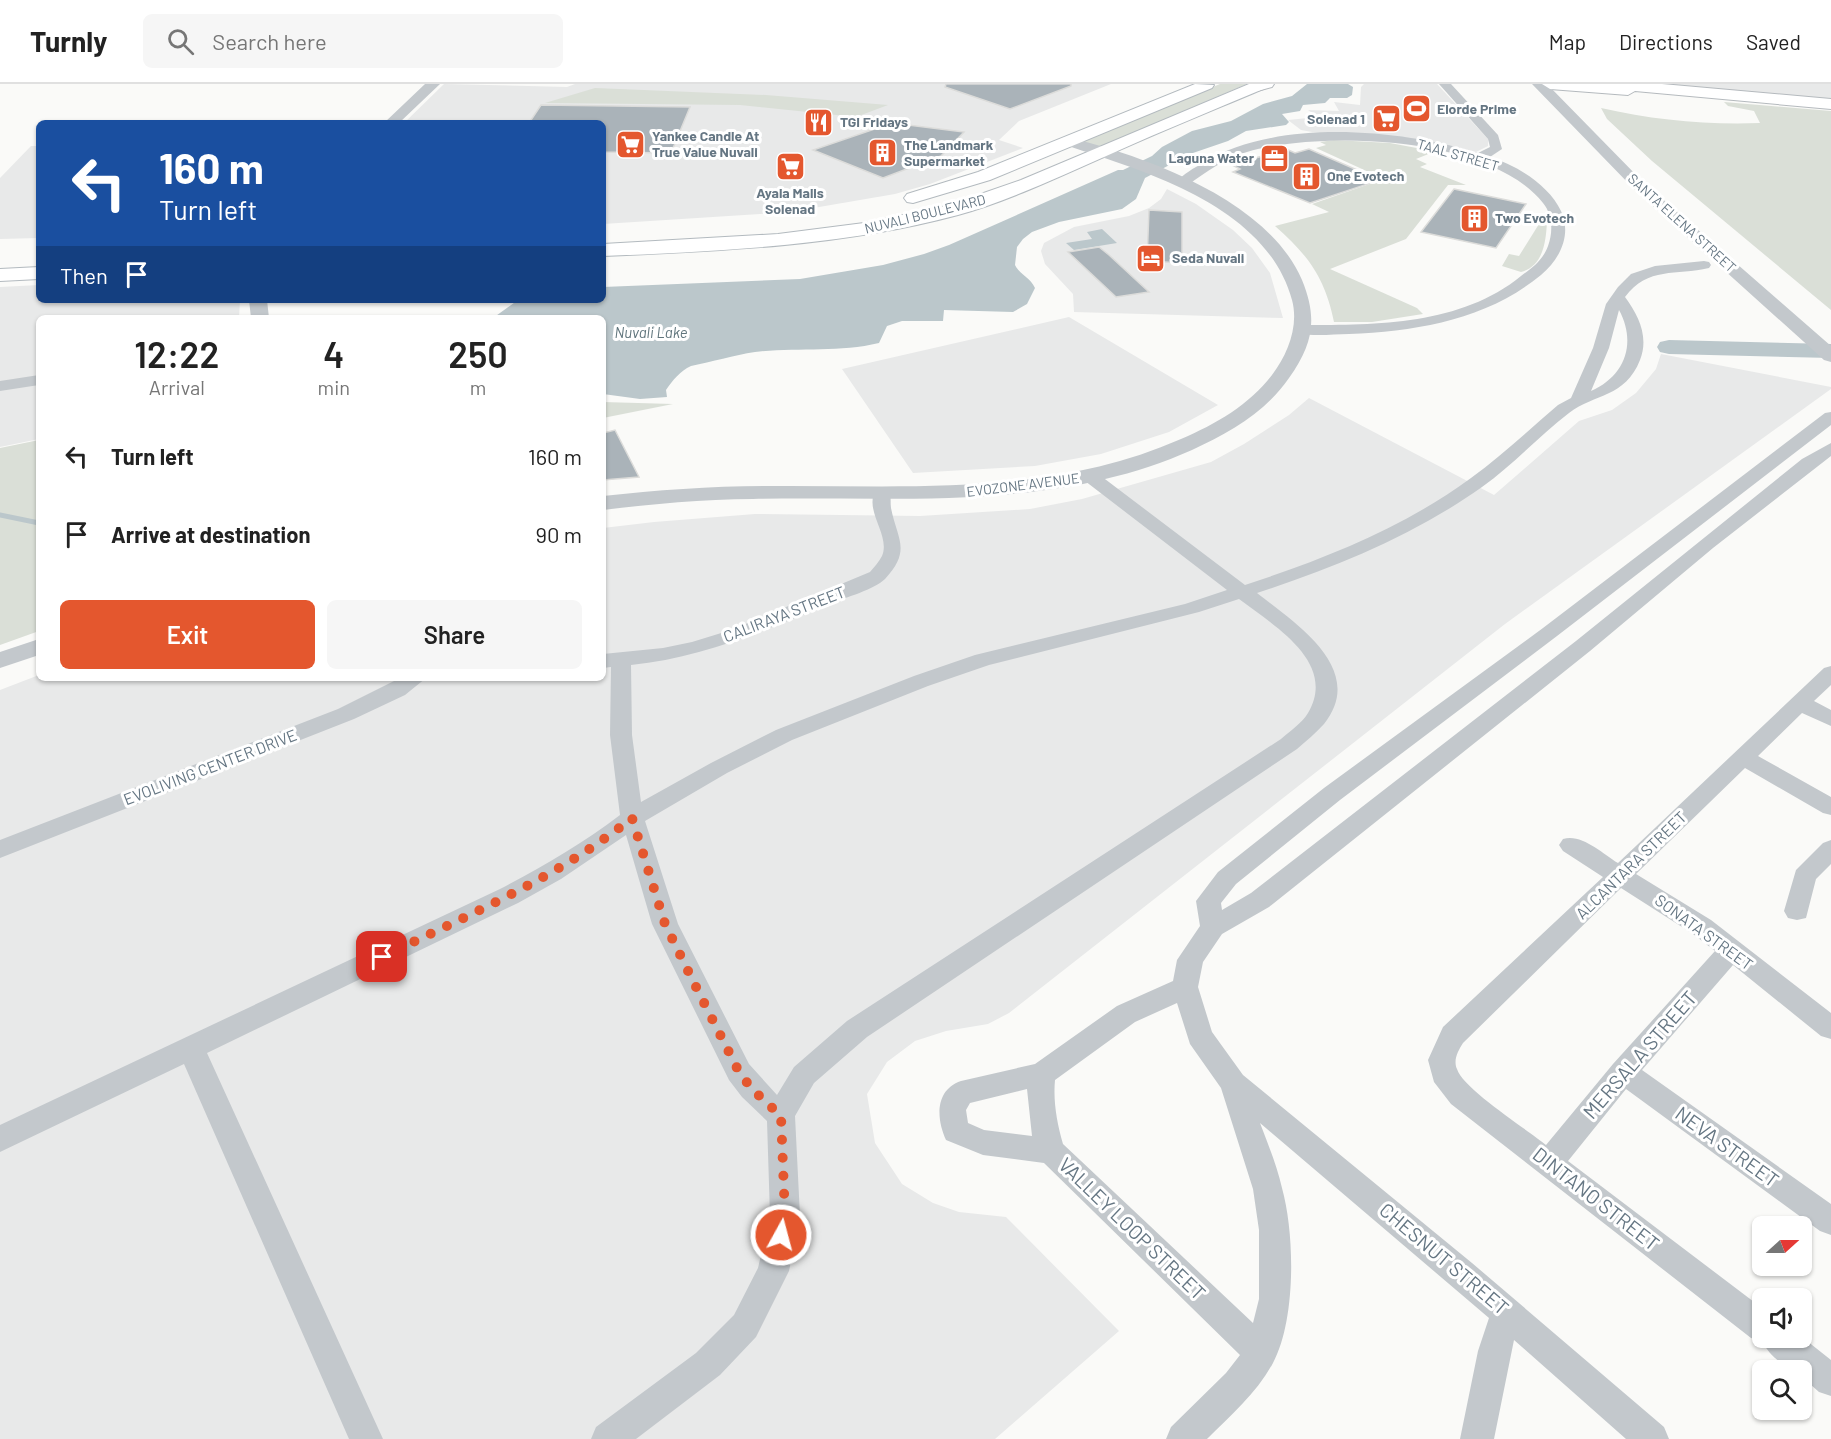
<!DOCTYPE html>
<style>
:root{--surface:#fff;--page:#f6f6f6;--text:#222;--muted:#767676;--line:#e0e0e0;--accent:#e4572e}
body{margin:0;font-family:Barlow,sans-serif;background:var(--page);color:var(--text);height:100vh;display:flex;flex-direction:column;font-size:22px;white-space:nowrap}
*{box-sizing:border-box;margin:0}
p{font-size:20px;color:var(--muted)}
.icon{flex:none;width:33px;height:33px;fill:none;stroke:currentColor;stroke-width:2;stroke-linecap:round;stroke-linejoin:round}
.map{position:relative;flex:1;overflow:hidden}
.panel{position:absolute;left:36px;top:231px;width:570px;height:366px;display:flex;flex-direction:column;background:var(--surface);border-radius:9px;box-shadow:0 2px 4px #0004}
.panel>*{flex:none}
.banner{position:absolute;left:36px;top:36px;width:570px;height:183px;border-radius:9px;box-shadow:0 2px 4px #0004;background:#1a4fa0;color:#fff;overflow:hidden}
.needle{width:39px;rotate:69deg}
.buttons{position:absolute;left:1752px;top:1132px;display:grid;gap:12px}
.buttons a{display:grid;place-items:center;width:60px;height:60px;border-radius:9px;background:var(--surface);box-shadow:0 2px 4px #0004;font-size:30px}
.pin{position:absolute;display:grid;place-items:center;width:51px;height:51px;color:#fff;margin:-26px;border-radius:12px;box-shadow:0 3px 9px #0006}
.me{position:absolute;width:66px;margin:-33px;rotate:7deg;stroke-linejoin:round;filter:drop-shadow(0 0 4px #0008)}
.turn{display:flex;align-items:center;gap:21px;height:126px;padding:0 24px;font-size:27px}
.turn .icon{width:78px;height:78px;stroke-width:2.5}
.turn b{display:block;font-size:42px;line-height:51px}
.then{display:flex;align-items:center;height:57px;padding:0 24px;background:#0003;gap:12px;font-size:22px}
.eta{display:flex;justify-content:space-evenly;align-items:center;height:102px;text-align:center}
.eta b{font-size:36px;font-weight:600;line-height:42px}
.cta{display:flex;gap:12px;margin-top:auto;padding:12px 24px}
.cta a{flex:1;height:69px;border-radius:9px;background:var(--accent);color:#fff;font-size:24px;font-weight:600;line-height:69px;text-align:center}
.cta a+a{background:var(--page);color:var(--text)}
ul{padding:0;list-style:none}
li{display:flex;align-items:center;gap:18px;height:78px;padding:0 24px}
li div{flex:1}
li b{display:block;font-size:22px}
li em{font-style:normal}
header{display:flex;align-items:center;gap:36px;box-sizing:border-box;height:84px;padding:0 30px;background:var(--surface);border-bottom:2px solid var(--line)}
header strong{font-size:28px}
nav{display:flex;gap:33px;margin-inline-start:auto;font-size:21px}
.search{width:420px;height:54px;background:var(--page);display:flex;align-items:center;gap:15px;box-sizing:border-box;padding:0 21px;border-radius:9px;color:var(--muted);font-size:22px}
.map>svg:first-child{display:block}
.built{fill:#e8e9e9}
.green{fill:#dadfd7}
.water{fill:#bbc7cb}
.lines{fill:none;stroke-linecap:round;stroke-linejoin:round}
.stream{stroke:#bbc7cb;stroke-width:5}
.river{fill:#bbc7cb;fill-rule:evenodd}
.building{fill:#aab3b9;stroke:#dcdcda;stroke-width:1.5}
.secondary-casing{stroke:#b3babf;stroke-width:2}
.primary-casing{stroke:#b5babe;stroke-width:2}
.minor{fill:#c3c8cc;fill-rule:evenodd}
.tertiary{fill:#c3c8cc;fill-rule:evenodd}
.secondary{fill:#fff;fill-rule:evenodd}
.primary{fill:#fff;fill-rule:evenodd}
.route{stroke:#e4572e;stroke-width:10;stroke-dasharray:0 18}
.labels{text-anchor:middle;stroke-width:6;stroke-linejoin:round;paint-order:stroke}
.far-poi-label{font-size:14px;font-weight:bold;fill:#657683;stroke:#fff;text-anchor:start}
.far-street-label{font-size:14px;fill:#657683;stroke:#fff}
.far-water-label{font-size:15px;font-style:italic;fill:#60757c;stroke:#fff}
.street-label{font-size:16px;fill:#657683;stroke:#fff}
.near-street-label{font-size:20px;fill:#657683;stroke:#fff}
</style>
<header>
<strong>Turnly</strong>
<div class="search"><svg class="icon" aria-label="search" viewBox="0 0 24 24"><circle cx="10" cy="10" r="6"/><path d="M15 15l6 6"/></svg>Search here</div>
<nav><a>Map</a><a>Directions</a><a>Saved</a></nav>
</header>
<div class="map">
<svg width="1831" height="1355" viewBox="0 0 1831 1355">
<rect width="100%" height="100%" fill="#fafaf8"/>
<path class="built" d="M444,0L567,3L575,0H1111L1019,37L999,56L1023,64L930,100L895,110L790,128L603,140V39H404Z
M1364,0H1437L1488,55V62L1476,68L1407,54L1358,49L1312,48L1301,46L1288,36L1318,33L1308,26L1339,27L1334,18L1360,21L1361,3Z
M1652,0H1831V15Z
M31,62H39V154L0,155V94Z
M1167,105L1196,120L1233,146L1252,164L1270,189L1283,234L1074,228L1073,210L1045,180L1041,167L1044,159L1074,143L1129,132L1149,124L1161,115Z
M39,201V216H240L239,234H39V355L0,363V203Z
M1069,233L1218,321L1169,348L1101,370L1035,382L913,389L842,285Z
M1661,270L1831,303V305L1505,540L1009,929L988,940L946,947L915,957L887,978L867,1010L875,1059L902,1100L933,1119L959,1128L1006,1133L1119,1247L995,1355H0V606L39,591V594H603V444L654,438L755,430L920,432L1030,425L1082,415L1211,378L1244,360L1289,331L1309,314L1494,411L1579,337L1612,326L1636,309L1656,285Z"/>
<path class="green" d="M1220,0H1247L1098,64L1080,58Z
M595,4L766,11L888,21L856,33L740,21L545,19Z
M1724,18L1831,27V226L1652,77L1607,35L1601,24C1653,36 1707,41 1760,39L1754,27L1728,22Z
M1334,56L1390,59L1454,71L1446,74L1431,69L1416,75L1427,80L1420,83L1466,101H1448L1406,155L1330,185L1417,224L1423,230L1372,238H1334C1325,194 1309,172 1275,142L1329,128L1312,120L1384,95L1316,64L1326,61L1320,58Z
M1537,132L1546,133L1547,137C1546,156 1544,182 1521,188L1502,182L1509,170L1519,172L1539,140L1530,138Z
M603,318L673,320L603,334Z
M39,356V547L0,561V364Z"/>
<path class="water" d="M1307,0H1348L1353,3L1352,11L1347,14H1330L1325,19L1303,21L1300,27L1282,30L1289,38L1286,41L1246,47L1228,57L1190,70L1145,94L1136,115L1122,125L1059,138L1032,148L1023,155L1017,163L1015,181C1020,191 1030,193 1035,204L1027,220L1013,228L944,226L943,237H902L887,242L879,259C838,269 796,263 755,268C734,271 712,278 691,282C680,287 673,296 666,306L667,313L640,315L603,310V234H493L518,216H603V203L800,195L883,181L924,170L949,161L1118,86H1123L1152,72L1162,63L1192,47L1231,37L1263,20L1292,12Z
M1102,145L1117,159L1074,166L1066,159L1092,155L1087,148Z"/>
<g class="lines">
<path class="stream" d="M0,431L39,439"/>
<path class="river" d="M1669,256L1831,260V274L1669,270L1660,268L1657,263L1660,258Z"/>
</g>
<path class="building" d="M946,0H1071V2L1010,25L945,3Z
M541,21L690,23L671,69L603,68V39H529Z
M892,39L964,48L941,72L883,94L813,66Z
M1286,65L1295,69L1309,65L1380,96L1310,119L1233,88L1240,85L1232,81Z
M1454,105L1526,120L1496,164L1421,148Z
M1149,126L1182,128V179L1147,177Z
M1099,163L1109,171L1149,208L1116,213L1068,168Z
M615,346L639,393L603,396V349Z"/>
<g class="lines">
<defs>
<path id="secondary" d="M1195,0L1214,1L1212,4L990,96L913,119L907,118L904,114L907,110L978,88Z
M1249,0H1270L1268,3C1216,25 1164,46 1113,69C1062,91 1012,116 958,131C843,162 722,167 603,172V160L778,150L864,139L946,122L1021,96Z
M39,183V195L0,197V185Z"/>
<path id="primary" d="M1250,0H1274L1272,3L1257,7L1251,5Z
M1542,0H1662L1831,15V25L1635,7L1628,11L1550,5Z"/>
</defs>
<use href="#secondary" class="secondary-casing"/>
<use href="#primary" class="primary-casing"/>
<path class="minor" d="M1439,0H1451L1498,51L1502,65L1490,73C1516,81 1549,101 1561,127C1572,151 1560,175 1541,191C1486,236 1418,247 1349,250C1333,250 1314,253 1299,249L1296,246L1299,243L1304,241C1377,241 1461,241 1521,192C1532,184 1543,176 1548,162C1553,149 1553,131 1543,119C1490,52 1324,46 1247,68C1225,74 1206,88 1188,101L1183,102L1177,98C1183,90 1194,84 1203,79C1276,34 1398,45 1478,69L1490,63L1488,55Z
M1704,177L1709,178L1711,181L1709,184C1676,192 1648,182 1625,213C1639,232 1649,253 1640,276C1625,314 1595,309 1569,329C1539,352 1513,381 1482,403C1413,452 1336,483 1257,509C1294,538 1368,585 1324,640C1316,649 1306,657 1297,665L867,953L814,999L795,1032L800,1132L789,1187L756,1253L720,1291L636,1355H591L596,1343L696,1269L734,1231L758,1184L770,1132L767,1037L742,1013L729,996L652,840L626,751L561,795L518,819L207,969L383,1355H349L184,980L0,1068V1041L500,805C542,783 582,760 620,731L610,651L611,583L603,584V570L663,564L692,558L731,546L870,488C874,483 879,478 882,472C891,451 863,426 876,406H888C892,412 890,417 891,424C897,455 912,466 885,495C875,505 845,514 831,519C766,546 702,574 631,581L632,651L641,718L711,679L776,646L914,592L975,571L1185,520L1227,506L1085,397L1082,393L1085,389H1097L1245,501C1324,475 1403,444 1471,394C1501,372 1529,346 1558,321L1571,314L1593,264L1606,220L1618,203L1631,190L1655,182ZM1619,226C1637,259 1625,292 1591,307L1609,264ZM1239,515C1273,541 1338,578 1308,629C1302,639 1290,647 1281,655L847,937L794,983L777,1011L749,980L678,840L645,737L727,689L792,656L928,602L989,581L1199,528Z
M39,291V301L0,307V297Z
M1831,328V341L1557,552L1340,716L1236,800L1221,819L1222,826L1251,809L1576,557L1802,375L1831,359V372L1713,464L1590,567L1269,823L1222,850L1203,878L1198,903L1212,948L1243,991L1472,1179L1664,1343L1669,1355H1626L1514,1256L1494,1355H1460L1478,1267L1489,1234L1260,1039C1268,1060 1277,1082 1282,1104C1295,1151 1296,1236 1273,1279C1257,1309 1230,1332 1207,1355H1166L1171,1343L1226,1289L1240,1271L1044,1079L983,1071L946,1056C936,1034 935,1006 961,997L1035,980L1117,922L1173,897L1177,876L1200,842L1196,817L1218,788L1324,704L1543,544L1825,329ZM1177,919L1190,960L1221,1004L1253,1105L1259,1146V1215L1253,1239L1063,1060C1057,1039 1053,1018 1055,996L1135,938ZM1027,1005L1032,1052L984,1046L968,1039L966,1026L970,1019Z
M1831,582V601L1814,617L1831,626V642L1802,629L1758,672L1831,713V731L1823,729L1745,684L1636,790L1711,836L1831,929V955L1821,952L1733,881L1642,986L1831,1120V1151L1820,1147L1626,1005L1568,1077L1762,1224V1254L1802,1253L1831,1276V1312L1819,1308L1802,1293V1287C1788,1287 1768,1271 1763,1258L1751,1254L1451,1020L1434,998L1428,976L1443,943L1603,793L1563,767L1559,761L1563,755C1581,749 1602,769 1618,779L1824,584ZM1621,804L1693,850L1715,867L1613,980L1546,1061C1528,1046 1463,1005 1457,985C1453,976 1458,967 1463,959Z
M400,594H426L405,611L354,635L0,774V756L338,625Z
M1831,756V780L1816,795L1806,834L1797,836L1788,834L1784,827L1796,786L1823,759Z"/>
<path class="tertiary" d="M425,0H440L399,39H384Z
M1532,0H1547L1643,98L1831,262V278L1824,276L1633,104Z
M1067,53C1145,72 1268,116 1302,196C1318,235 1313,260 1289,294C1265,329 1229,349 1192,366C1053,428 901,412 753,415C703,415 653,420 603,426V412C658,406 713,402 769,402C910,401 1049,413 1181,355C1216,340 1249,321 1272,291C1288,270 1299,242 1292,216C1266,121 1144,87 1062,60L1060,57L1062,54Z
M249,216H267L269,234H251Z
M39,555V571L0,584V568Z"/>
<use href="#secondary" class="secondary"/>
<use href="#primary" class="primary"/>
</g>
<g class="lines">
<path class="route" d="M382,873C468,831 557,794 632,734L665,840L694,899L739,988L752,1005L781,1032L785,1132L781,1151"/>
</g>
<defs>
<symbol id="stadium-square" viewBox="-11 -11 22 22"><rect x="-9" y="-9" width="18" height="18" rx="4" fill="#e4572e" stroke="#fff"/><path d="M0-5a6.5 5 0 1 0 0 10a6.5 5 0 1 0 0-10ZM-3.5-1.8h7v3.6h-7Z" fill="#fff"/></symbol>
<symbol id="supermarket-square" viewBox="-11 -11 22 22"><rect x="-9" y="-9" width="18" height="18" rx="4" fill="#e4572e" stroke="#fff"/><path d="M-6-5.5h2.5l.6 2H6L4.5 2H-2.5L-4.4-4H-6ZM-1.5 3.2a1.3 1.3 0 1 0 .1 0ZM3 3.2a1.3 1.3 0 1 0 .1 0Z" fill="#fff"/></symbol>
<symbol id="restaurant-square" viewBox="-11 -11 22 22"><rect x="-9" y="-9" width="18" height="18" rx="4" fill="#e4572e" stroke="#fff"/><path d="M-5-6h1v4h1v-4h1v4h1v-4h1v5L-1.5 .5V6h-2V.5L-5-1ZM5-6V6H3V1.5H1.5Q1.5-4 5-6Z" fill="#fff"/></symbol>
<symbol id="building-square" viewBox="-11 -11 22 22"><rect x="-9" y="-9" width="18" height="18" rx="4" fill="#e4572e" stroke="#fff"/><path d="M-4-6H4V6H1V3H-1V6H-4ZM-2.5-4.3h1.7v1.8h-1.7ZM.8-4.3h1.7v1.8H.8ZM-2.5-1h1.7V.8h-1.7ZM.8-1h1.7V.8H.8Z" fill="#fff"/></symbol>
<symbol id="office-square" viewBox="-11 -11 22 22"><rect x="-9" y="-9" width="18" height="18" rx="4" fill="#e4572e" stroke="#fff"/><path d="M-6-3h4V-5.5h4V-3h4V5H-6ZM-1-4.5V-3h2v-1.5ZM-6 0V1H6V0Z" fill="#fff"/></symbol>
<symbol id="hotel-square" viewBox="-11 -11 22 22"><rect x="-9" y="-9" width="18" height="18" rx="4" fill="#e4572e" stroke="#fff"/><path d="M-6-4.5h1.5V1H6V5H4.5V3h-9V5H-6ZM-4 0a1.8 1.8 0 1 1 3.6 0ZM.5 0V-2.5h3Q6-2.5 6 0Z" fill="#fff"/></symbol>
</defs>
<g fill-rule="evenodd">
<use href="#stadium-square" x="1400" y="8" width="33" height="33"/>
<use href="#supermarket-square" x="1370" y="18" width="33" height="33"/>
<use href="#restaurant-square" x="802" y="22" width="33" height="33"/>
<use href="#supermarket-square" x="614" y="44" width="33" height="33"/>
<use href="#building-square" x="866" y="52" width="33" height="33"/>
<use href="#office-square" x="1258" y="58" width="33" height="33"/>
<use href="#supermarket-square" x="774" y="66" width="33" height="33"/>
<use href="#building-square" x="1290" y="76" width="33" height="33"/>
<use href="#building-square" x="1458" y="118" width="33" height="33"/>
<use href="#hotel-square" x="1134" y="158" width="33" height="33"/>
</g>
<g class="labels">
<g class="far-poi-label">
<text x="1437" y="30">Elorde Prime</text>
<text x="1365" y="40" text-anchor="end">Solenad 1</text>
<text x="840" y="43">TGI Fridays</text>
<text x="652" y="57">Yankee Candle At<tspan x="652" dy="16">True Value Nuvali</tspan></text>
<text x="904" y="66">The Landmark<tspan x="904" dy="16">Supermarket</tspan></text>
<text x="1254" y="79" text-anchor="end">Laguna Water</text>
<text x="1327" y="97">One Evotech</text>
<text x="790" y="114" text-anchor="middle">Ayala Malls<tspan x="790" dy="16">Solenad</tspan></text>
<text x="1495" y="139">Two Evotech</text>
<text x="1172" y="179">Seda Nuvali</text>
</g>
<g class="far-street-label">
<text transform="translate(1458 71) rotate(16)" y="5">TAAL STREET</text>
<text transform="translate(925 130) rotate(-14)" y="5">NUVALI BOULEVARD</text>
<text transform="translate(1682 139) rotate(42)" y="5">SANTA ELENA STREET</text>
<text transform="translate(1023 401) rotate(-7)" y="5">EVOZONE AVENUE</text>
</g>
<g class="far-water-label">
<text x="651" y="254">Nuvali Lake</text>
</g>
<g class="street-label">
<text transform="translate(784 530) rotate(-21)" y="6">CALIRAYA STREET</text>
<text transform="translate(210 683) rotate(-21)" y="6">EVOLIVING CENTER DRIVE</text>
<text transform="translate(1631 781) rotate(-44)" y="6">ALCANTARA STREET</text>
<text transform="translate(1704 848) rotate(36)" y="6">SONATA STREET</text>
</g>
<g class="near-street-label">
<text transform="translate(1640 971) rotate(-49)" y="7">MERSALA STREET</text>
<text transform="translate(1727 1063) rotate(36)" y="7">NEVA STREET</text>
<text transform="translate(1596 1115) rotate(38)" y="7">DINTANO STREET</text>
<text transform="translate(1132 1145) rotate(44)" y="7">VALLEY LOOP STREET</text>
<text transform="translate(1444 1175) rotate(40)" y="7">CHESNUT STREET</text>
</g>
</g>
</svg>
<div class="buttons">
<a><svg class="needle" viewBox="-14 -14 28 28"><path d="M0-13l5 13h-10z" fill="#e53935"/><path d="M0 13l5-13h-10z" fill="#767676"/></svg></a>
<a><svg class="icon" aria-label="sound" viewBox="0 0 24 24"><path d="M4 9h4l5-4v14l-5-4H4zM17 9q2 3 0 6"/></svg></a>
<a><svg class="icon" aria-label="search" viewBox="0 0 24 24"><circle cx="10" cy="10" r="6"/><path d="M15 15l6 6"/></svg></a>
</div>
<div class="pin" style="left:382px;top:873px;background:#d93025"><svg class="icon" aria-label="arrive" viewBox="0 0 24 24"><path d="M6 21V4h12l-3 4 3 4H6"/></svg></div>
<svg class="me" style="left:781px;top:1151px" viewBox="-20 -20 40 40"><circle r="17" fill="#e4572e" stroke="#fff" stroke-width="3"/><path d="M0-11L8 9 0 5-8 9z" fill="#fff"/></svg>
<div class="banner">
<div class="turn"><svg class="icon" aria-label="left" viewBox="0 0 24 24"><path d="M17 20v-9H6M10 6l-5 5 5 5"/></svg><div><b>160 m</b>Turn left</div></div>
<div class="then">Then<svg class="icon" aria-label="arrive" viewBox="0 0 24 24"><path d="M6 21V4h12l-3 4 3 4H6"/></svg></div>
</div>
<section class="panel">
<div class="eta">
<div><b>12:22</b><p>Arrival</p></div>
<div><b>4</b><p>min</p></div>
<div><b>250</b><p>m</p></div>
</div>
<ul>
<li><svg class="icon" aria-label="left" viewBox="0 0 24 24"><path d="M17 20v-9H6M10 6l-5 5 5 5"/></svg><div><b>Turn left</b></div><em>160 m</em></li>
<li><svg class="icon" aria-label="arrive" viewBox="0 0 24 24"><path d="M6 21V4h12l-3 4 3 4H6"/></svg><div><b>Arrive at destination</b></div><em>90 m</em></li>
</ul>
<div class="cta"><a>Exit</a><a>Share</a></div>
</section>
</div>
